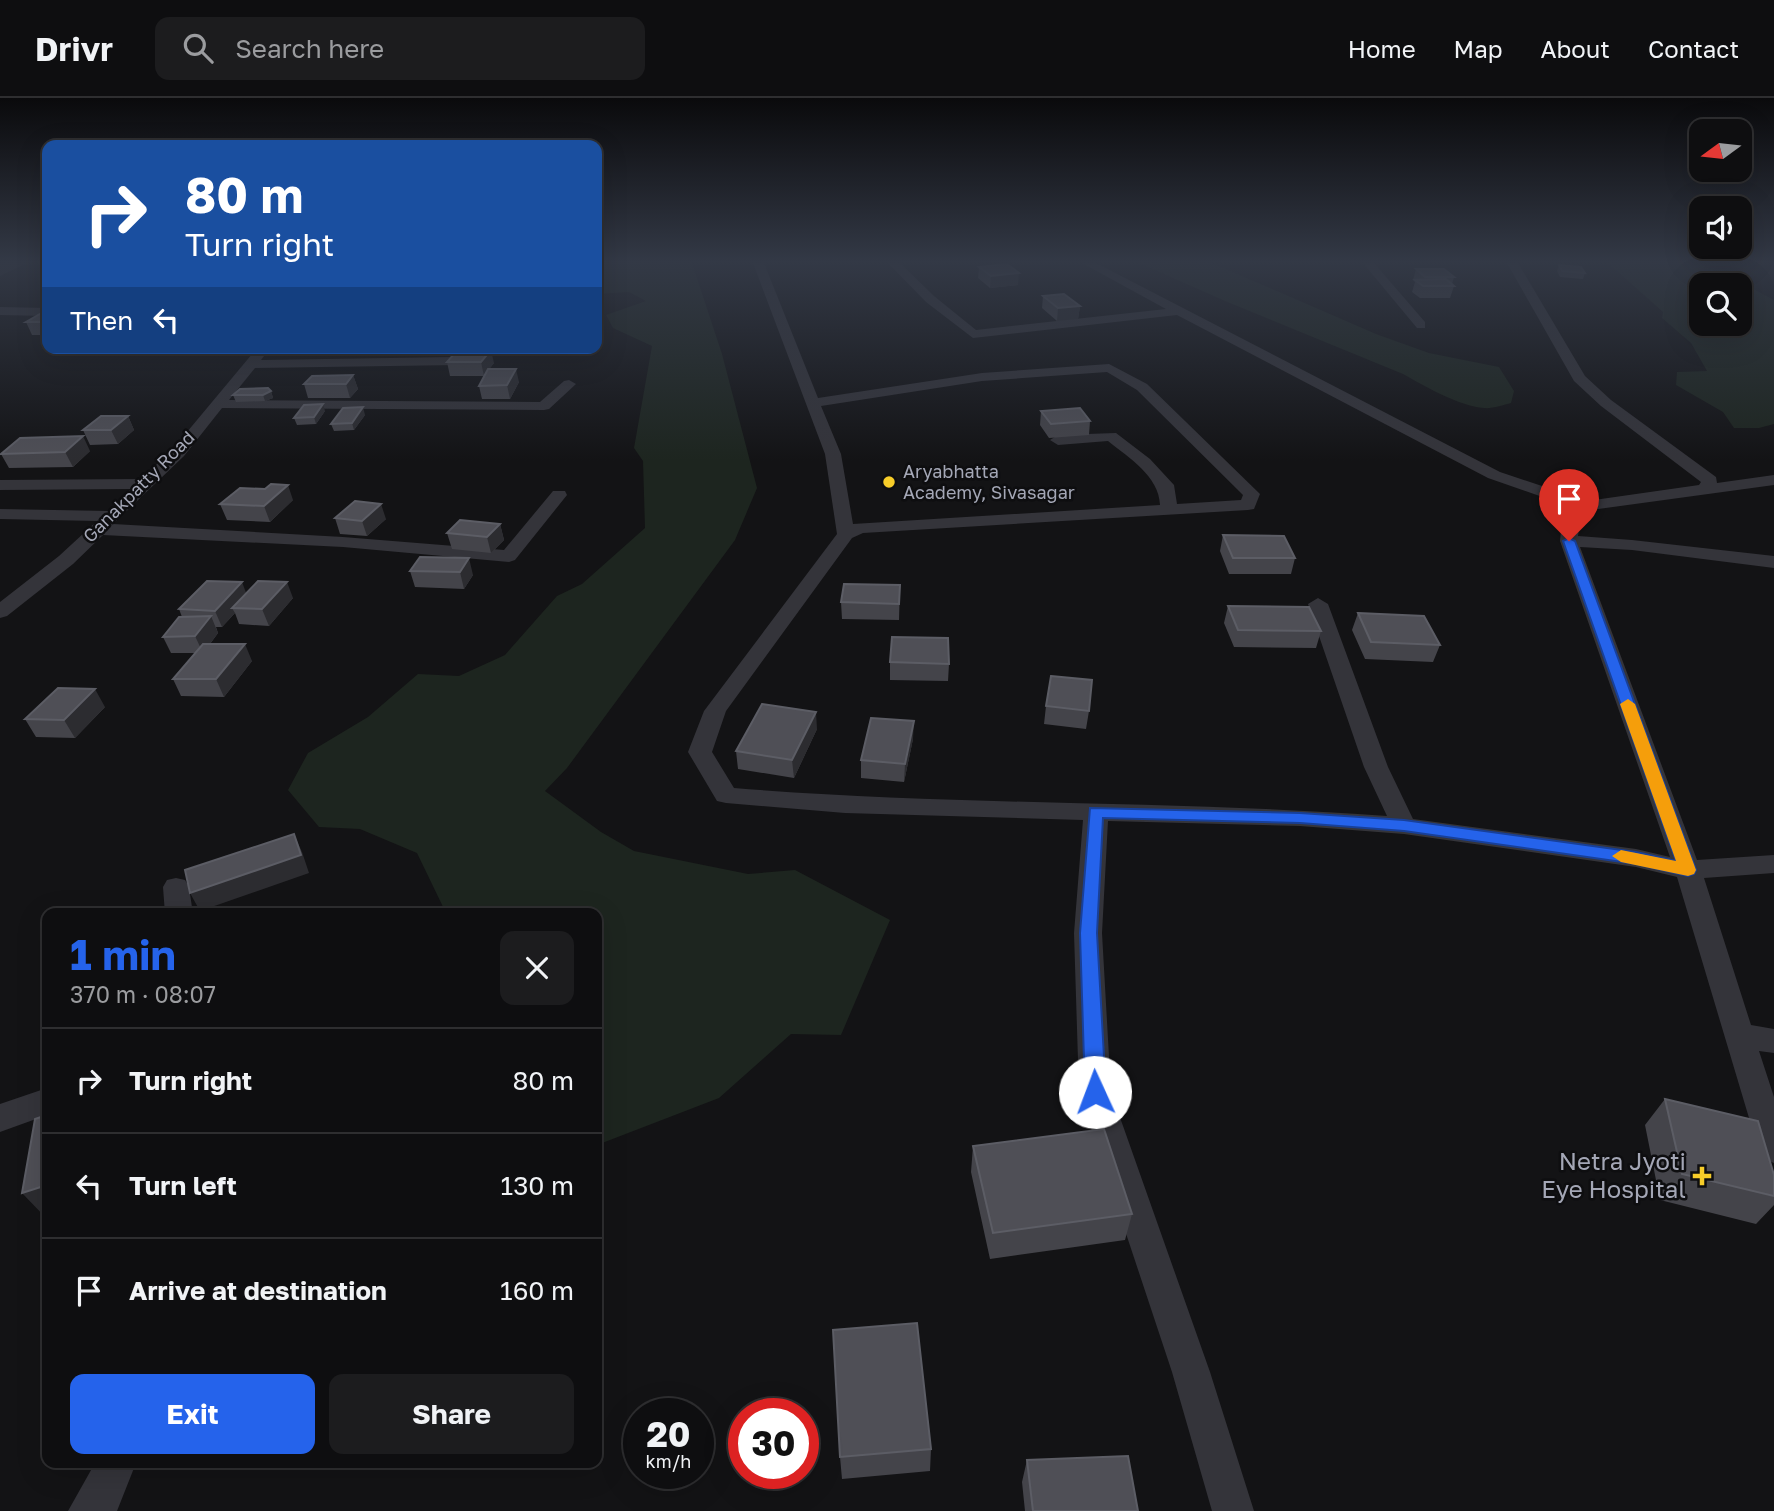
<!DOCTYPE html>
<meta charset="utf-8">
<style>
:root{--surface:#0e0e10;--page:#1c1c1e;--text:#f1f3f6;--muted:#9b9c9f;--line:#2e2e30;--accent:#2563eb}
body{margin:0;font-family:"Golos Text",sans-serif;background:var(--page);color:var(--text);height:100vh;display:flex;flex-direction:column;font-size:26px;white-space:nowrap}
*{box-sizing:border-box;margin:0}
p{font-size:23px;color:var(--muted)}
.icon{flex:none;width:38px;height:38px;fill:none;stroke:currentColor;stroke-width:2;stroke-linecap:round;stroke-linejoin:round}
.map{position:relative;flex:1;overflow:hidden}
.drawer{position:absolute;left:42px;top:810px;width:560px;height:560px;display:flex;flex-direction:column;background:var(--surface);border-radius:14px;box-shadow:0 7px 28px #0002,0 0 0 2px var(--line)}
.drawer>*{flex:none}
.top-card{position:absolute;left:42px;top:42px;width:560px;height:214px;border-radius:14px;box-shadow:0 7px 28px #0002,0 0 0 2px var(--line);background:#1a4fa0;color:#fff;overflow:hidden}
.needle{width:46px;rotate:255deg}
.tools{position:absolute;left:1689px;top:21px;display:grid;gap:14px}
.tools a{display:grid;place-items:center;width:63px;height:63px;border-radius:14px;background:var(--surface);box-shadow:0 7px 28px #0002,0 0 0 2px var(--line);font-size:35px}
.speed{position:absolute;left:623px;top:1300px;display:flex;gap:14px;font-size:35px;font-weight:700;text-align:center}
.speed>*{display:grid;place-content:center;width:91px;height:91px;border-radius:50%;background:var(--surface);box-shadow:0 7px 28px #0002,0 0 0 2px var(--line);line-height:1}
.speed small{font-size:18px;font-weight:400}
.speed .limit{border:10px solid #d22;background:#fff;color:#111}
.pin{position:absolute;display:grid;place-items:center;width:60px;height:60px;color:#fff;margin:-72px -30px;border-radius:50% 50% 50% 0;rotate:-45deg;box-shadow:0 0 7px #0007}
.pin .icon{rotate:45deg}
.me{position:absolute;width:77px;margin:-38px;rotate:358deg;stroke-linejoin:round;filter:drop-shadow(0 0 5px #0008)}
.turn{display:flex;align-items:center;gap:24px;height:147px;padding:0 28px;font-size:32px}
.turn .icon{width:91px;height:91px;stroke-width:2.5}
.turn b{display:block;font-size:49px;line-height:60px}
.then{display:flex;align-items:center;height:66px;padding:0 28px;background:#0003;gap:14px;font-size:26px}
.round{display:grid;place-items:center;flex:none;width:74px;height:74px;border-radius:14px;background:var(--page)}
.summary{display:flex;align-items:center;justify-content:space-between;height:119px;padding:0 28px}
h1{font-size:42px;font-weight:700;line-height:52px;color:var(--accent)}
.action{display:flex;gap:14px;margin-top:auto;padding:14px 28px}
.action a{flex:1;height:80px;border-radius:14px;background:var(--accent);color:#fff;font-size:28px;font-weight:700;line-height:80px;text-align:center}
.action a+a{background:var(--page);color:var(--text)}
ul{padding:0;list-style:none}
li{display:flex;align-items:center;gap:21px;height:105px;padding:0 28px;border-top:2px solid var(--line)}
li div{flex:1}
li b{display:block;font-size:26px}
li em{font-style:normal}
header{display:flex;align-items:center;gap:42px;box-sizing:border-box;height:98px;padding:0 35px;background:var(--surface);border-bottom:2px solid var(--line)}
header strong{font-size:33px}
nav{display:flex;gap:38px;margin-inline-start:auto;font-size:24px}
.search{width:490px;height:63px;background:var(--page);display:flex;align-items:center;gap:18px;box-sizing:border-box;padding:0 24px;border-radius:14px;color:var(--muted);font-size:26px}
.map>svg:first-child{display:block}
.green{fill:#1d251f;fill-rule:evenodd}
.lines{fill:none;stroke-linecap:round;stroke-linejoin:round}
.minor{fill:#34343a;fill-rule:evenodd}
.wall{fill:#44444a}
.shaded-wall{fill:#2c2c30}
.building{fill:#4f4f56;stroke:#5c5d65;stroke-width:2}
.route{fill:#2563eb;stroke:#184099;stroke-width:2}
.slow{fill:#f59e0b}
.poi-dot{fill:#f7cd29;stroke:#0e0e10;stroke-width:2.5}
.labels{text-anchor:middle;stroke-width:5;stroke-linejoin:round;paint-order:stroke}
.far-poi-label{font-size:18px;fill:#a4a7b6;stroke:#0e0e10;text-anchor:start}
.far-street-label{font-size:18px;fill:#a4a7b6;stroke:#0e0e10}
.near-poi-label{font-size:24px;fill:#a4a7b6;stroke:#0e0e10;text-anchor:end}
</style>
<header>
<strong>Drivr</strong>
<div class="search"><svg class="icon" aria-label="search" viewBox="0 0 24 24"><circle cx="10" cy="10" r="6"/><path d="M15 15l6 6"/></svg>Search here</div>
<nav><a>Home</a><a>Map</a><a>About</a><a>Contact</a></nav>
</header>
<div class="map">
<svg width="1774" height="1413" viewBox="0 0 1774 1413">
<rect width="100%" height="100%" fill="#131315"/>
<path class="green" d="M599,165H692L722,256L757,390L735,442L567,670L545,693L601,734L634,753L748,776L795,772L890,822L841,937L791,936L719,1000L597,1047V816L446,815L417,755L360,731L319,729L288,692L308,655L368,619L418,576L459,578L505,557L557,498L582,486L645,430L643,363L634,350L652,248L613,230L606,217L646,203L629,194L597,196Z
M1139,165H1212L1376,236L1429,255L1499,269L1514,293L1511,305C1503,307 1492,311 1484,310C1459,308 1424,288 1403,276L1225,203Z
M1608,165H1695L1733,180L1774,202V326L1759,330H1734L1723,314L1676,287L1677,274L1707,273L1691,245L1662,220L1663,214ZM1701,187H1740V226H1701Z"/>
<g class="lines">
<path class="minor" d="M753,165H764L818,300L982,275L1109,266L1147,286L1260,396L1254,411L1248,412L863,435L852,440L726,613L712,654L734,690C951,708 1170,702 1387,718L1364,669L1308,506L1318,500L1328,506L1388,669L1413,721L1636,751L1670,759L1560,443L1562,423L1574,410L1488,380L1177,217L973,240L926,204L888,165H900L934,198L976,232L1166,211L1082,165H1096L1500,374L1587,403L1699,387L1701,384L1601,308L1574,283L1507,165H1518L1585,278L1611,302L1716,379L1717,385L1774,377V387L1591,412L1580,424L1578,438L1632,442L1774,458V470L1632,452L1580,449L1697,762L1774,757V775L1704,780L1751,927L1774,931V955L1759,953L1774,999V1065L1762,1060L1758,1050L1677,779L1636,769L1404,736L1300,728L1108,723L1102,835L1111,994L1210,1274L1254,1413H1212L1172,1274L1079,994L1074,835L1083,722L845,715L726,705L717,703L688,654L704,613L837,436L825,356ZM1107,274L1137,292L1243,397L1241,402L1177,406L1174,387L1150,361L1116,335L1058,337L1050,342L1058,347L1108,343C1129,360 1159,378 1160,407L853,426L841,356L821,308L982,283Z
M1363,165H1374L1425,224V230H1417Z
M0,209L47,210V218L0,217Z
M257,250H270L261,262L454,259L461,250H589L591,253L584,257L471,255L463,266L458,267L255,270L229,302L540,304L564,283L569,282L576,286L549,311L544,312L222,310L184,358L113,426L343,439L504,452L553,393H565L567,397L515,462L509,464L343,449L103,437L73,466L7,518L0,520V504L59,458L97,423L0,421V411L108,413L131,391L0,392V382L141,381L172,352Z
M176,780L185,782L189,789L193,816H165L163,789L167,782Z
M47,990V1017L0,1034V1006Z
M95,1365H136L117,1413H68Z"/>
</g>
<path class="wall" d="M1559,167L1585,175L1583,181L1560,179L1557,173Z
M979,169L1018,187L990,190L978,180Z
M1416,171L1454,179L1452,186L1454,188L1450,200H1420L1412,194L1415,184L1413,182Z
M1043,198L1080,208L1078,221L1057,223L1042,210Z
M47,212V237H32L26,224Z
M447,264L494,265L489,271L519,284L510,301H482L479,288L484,278H450Z
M353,277L358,291L350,300H308L304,286Z
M271,293L273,300L265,303L236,304L233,297Z
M325,313L316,326L297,327L294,320Z
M1041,313L1090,323L1089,337L1049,340L1040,327Z
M365,317L354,332L334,333L331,326Z
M128,318L134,332L118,346L90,347L83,332Z
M90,353L73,369L9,370L1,356Z
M293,402L270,424L227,422L220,406Z
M335,420L386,421L367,438L340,436Z
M500,426L504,442L491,455L452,451L447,435Z
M1223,437L1295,460L1291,476H1229L1220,453Z
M420,459L473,477L464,491L415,489L410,473Z
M900,487L899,522L842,521L841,504Z
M246,495L293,500L269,528L239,526L235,515L222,529H216L218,535L210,546L252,563L224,599L181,598L173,581L195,555H171L163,539L182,519L179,511Z
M1228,508L1321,533L1316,550L1234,549L1224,525Z
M1358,515L1440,547L1433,564L1365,561L1352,532Z
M890,564L949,566L948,583L890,582Z
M1046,608L1089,613L1086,631L1044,626Z
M105,609L75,640L36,639L25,621Z
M817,631L794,680L738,671L736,653Z
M913,641L904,684L861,680V662Z
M1665,1001L1774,1077V1107L1756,1126L1660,1102L1645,1027Z
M973,1048L1132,1116L1125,1142L990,1161L971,1074Z
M931,1351L930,1373L842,1381L840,1359Z
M1027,1362L1138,1413H1025L1022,1384Z"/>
<path class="shaded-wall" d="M0,165H27L0,178Z
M1019,175L1018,187L990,190L991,178Z
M1080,208L1078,221L1057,223L1058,210Z
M491,252L494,265L484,278L481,264Z
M516,271L519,284L510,301L507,287Z
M353,277L358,291L350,300L346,286Z
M271,293L273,300L265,303L263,297Z
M323,306L325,313L316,326L314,319Z
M363,309L365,317L354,332L352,325Z
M128,318L134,332L118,346L111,332Z
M83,338L90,353L73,369L65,354Z
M288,387L293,402L270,424L264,408Z
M381,406L386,421L367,438L362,423Z
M500,426L504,442L491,455L487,439Z
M469,460L473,477L464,491L460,474Z
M242,484L248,500L232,510L235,515L222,529L215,513Z
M287,484L293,500L269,528L262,511Z
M211,518L218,535L203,555L195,538Z
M245,546L252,563L224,599L216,581Z
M95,591L105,609L75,640L64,622Z
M816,614L817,631L794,680L792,662Z
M914,623L913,641L904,684L905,666Z
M294,736L302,754L309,775L200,813L190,795Z
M47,1087V1121L22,1095Z"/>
<path class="building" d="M1007,166L1019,175L991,178L979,169Z
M1559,167L1581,169L1585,175L1562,173Z
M1416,171H1444L1454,179H1425Z
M1446,181L1454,188H1423L1415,182Z
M1064,196L1080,208L1058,210L1043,198Z
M47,212V224H26Z
M464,252H491L481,264H447L454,256H461Z
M488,271H516L507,287L479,288Z
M353,277L346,286H304L312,278Z
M268,290L271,293L263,297H233L240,291Z
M323,306L314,319L294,320L304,307Z
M363,309L352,325L331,326L343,310Z
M1080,310L1090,323L1051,326L1041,313Z
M101,318H128L111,332H83Z
M83,338L65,354L1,356L20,340Z
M271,386L288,387L264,408L220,406L240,390L265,391Z
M355,403L381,406L362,423L335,420Z
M460,422L500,426L487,439L447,435Z
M1223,437L1284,438L1295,460H1233Z
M420,459L469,460L460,474L410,473Z
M207,483L242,484L215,513L179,511Z
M258,483L287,484L262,511L232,510Z
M844,486L900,487L899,506L841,504Z
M1228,508L1309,509L1321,533L1238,532Z
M1358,515L1424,518L1440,547L1371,544Z
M211,518L195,538L163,539L179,519Z
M892,539L948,540L949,566L890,564Z
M203,546H245L216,581H173Z
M1051,578L1092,582L1089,613L1046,608Z
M58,590L95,591L64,622L25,621Z
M762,606L816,614L792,662L736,653Z
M871,620L914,623L905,666L861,662Z
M294,736L301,757L190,795L185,772Z
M1665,1001L1758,1023L1774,1077V1098L1682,1076Z
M47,1017V1087L22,1095L35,1021Z
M1104,1031L1132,1116L993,1135L973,1048Z
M917,1225L931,1351L840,1359L833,1232Z
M1128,1358L1138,1413H1033L1027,1362Z"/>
<linearGradient id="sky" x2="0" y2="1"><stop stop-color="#0a0a0c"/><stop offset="0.45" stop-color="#333946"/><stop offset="1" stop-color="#333946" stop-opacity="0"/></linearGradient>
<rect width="1774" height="363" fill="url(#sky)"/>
<path class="route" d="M1569,440L1575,443L1696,772L1694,776L1688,778L1636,766L1404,733L1300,725L1103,720L1097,835L1106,994L1103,1000L1095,1003L1088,1000L1085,994L1080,835L1090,710L1300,715L1404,722L1636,754L1676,763L1563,443Z"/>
<path class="slow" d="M1628,601L1635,606L1696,772L1694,776L1688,778L1621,764L1612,758L1621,752L1676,763L1620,606Z"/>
<g class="poi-dot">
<circle cx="889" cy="384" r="7"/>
<path d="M1698.5 1067.5h7v7h7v7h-7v7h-7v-7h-7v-7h7z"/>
</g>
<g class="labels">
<g class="far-poi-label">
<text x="903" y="380">Aryabhatta<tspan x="903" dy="21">Academy, Sivasagar</tspan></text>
</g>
<g class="far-street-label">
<text transform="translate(139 389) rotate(-45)" y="6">Ganakpatty Road</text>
</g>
<g class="near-poi-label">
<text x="1686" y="1072">Netra Jyoti<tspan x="1686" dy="28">Eye Hospital</tspan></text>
</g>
</g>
</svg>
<div class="tools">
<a><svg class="needle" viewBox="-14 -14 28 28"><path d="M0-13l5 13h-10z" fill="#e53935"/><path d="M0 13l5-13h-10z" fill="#9b9c9f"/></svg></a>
<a><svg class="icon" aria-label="sound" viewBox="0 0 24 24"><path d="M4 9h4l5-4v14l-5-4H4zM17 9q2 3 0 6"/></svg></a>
<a><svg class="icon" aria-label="search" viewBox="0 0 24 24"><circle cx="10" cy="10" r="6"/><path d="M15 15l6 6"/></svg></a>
</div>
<div class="speed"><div>20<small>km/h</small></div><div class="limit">30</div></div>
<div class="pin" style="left:1569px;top:443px;background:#d93025"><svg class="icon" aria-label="arrive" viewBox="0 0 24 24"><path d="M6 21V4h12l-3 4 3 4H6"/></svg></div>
<svg class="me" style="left:1095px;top:994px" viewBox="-20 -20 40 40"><circle r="19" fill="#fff"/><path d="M0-13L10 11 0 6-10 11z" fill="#2563eb"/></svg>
<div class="top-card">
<div class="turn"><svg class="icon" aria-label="right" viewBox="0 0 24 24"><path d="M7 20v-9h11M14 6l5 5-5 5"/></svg><div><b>80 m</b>Turn right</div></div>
<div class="then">Then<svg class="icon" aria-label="left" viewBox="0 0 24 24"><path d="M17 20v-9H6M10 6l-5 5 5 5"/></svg></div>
</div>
<section class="drawer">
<div class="summary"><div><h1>1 min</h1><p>370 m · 08:07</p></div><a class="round"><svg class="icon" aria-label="close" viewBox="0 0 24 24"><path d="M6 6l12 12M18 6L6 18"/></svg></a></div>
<ul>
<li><svg class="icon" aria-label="right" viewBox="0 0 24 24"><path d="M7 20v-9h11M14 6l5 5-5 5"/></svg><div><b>Turn right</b></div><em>80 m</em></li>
<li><svg class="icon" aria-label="left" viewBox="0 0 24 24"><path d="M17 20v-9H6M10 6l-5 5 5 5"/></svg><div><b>Turn left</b></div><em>130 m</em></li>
<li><svg class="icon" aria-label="arrive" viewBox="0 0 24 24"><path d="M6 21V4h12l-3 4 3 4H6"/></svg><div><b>Arrive at destination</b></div><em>160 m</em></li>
</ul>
<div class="action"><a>Exit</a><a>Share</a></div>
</section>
</div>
